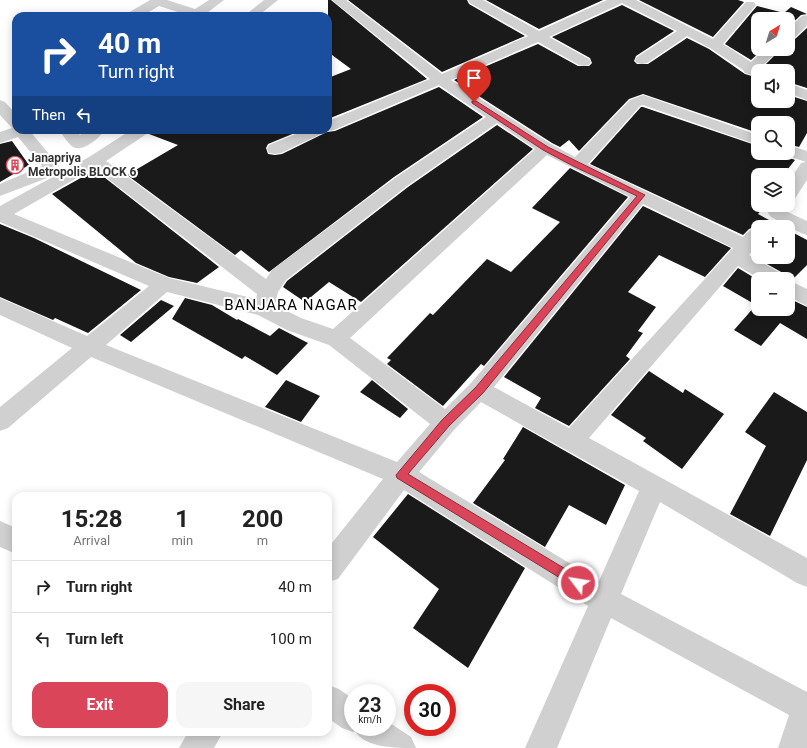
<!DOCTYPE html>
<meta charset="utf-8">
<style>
:root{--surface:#fff;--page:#f6f6f6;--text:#222;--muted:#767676;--line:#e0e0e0;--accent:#da4559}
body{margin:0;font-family:Roboto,sans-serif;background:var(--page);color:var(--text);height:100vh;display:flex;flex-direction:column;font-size:15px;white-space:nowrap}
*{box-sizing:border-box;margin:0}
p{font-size:13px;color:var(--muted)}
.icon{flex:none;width:22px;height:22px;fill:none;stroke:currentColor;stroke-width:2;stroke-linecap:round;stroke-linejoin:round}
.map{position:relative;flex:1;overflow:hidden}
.details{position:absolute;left:12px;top:492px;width:320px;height:244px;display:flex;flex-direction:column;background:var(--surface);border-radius:12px;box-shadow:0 2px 10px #0003}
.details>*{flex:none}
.banner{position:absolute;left:12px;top:12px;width:320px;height:122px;border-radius:12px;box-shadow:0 2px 10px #0003;background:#1a4fa0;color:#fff;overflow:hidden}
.needle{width:26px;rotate:38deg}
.buttons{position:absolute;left:751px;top:12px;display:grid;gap:8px}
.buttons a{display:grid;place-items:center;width:44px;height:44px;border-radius:8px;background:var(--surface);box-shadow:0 2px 10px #0003;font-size:20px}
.speed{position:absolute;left:344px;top:684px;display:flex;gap:8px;font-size:20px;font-weight:700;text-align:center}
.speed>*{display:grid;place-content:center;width:52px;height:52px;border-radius:50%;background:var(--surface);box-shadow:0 2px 10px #0003;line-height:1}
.speed small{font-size:10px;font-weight:400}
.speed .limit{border:6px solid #d22;background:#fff;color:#111}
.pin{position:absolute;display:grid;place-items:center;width:34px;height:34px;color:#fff;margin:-41px -17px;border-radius:50% 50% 50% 0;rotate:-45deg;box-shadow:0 0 4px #0007}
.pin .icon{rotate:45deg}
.me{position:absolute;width:44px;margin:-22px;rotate:301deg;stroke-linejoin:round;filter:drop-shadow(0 0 3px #0008)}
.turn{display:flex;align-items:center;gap:14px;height:84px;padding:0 20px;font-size:18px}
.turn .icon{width:52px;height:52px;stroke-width:2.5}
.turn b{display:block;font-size:28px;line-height:34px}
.then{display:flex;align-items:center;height:38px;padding:0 20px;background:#0003;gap:8px;font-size:15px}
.eta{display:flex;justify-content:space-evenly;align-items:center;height:68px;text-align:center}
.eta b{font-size:24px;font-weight:700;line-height:28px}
.cta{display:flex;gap:8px;margin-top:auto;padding:8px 20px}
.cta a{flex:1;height:46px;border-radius:12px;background:var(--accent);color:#fff;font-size:16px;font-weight:700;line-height:46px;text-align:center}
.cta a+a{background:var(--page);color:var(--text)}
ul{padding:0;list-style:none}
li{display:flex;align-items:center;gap:12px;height:52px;padding:0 20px;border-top:1px solid var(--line)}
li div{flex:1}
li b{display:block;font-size:15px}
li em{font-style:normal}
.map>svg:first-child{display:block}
.building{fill:#1a1a1a}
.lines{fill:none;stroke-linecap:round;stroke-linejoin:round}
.street{fill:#d0d0d0;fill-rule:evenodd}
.route{fill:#da4559;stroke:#8e2d3a}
.labels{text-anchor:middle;stroke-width:4;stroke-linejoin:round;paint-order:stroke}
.far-poi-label{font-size:12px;font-weight:bold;fill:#333;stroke:#fff;text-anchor:start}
.neighbourhood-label{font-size:15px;letter-spacing:1px;fill:#000;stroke:#fff}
</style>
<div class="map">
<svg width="807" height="748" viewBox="0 0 807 748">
<rect width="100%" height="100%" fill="#fff"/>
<path class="building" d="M328,0H331L427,79L328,119V78L351,69L328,52Z
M348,0H467L469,4L525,36L442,72Z
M486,0H603L539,29Z
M639,0H738L744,2L713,37Z
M622,5L674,31L636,56L634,61L637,64H648L687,38L709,49L745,74L758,78V101H788V95L807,101V133L799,147L788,144V123H758V133L643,94L629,99L579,151L569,140L560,147L552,143L454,80L538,44L578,66H589L592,63L590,58L552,37Z
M757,6L784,13L791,7L807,14L801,15L788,27V19H758V49H763L751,60L725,44Z
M807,28V88L788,82V71H765L762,68L781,49H788V41L794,40Z
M439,87L483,117L394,177L269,272L241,250L235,255L127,175L178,145L149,134L151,130H302L268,144L266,148L268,154L275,155L282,154L327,132L335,131Z
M641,107H643L758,146V153H781L782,155L795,160L783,175H758V205H765L758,214L782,227L756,226L749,229L743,235L590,164Z
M497,125L533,149L361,302L329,282L305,302L283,287L287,281L408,187Z
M12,141L29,165L0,182V144Z
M570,168L628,197L484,366L481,364L443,406L387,364L391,360L387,358L430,313L433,315L487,259L511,272L560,222L532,208Z
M95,170L219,267L197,283L169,277L136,263L52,194Z
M643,206L731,248L705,277L659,255L628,292L656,307L638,331L643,333L626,356L630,359L569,426L535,408L541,398L504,377Z
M0,224L34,238L141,290L88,333L55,318L53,320L0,297Z
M788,230L807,240V265L792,280L786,279L783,273L751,255L758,246V257H788Z
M738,268L758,280V309H788V298L807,307V339L780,323L761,346L734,330L756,305L723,286Z
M185,298L212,305L237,320L238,319L270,336L279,328L308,343L277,375L245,356L242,359L172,319Z
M161,300L174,306L131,342L120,335Z
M649,371L683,393L685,389L724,414L682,469L643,441L646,438L611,415Z
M286,380L320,396L301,422L265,407Z
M372,380L408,409L400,418L360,392Z
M774,392L807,412V460L770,536L730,514L766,446L745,432Z
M523,427L625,485L606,525L569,505L545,547L473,503L505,460L503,459Z
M408,494L525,568L468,668L413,628L439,589L373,537Z"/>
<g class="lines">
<path class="street" d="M150,0H167L195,9L209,0H224L207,13L210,16H187V15L159,6L142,16H127L128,13Z
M264,0H278L258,16H244Z
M332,0H346L442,74L528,36L470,3L468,0H483L539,31L607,0H636L713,39L746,2H754L756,5L723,44L751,62L765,49H780L760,68L764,71H758V77L745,73L743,70L710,48L687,36L647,63L642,64L637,63L635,60L637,57L677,31L622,3L549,37L589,59L591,62L589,65L584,66L579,65L538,42L451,80L551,144L575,157L630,100L643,95L758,135V145L643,105L640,106L588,164L743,237C748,232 752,227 759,227L758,244L749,255L782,274L785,279H760L738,266L589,438L807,558V587L797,583L660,502L621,594L807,692V748H778L789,715L611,618L557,748H525L588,606L404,490L338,579L328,582V548L383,479L91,357L8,428L0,431V407L72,348L0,315V298L87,336L149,286L0,222V206L89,157L131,130H150L148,133L106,161L266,279L272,270L395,178L486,117L439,85L334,130L327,131L281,153L275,154L269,153L267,149L269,145L306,130H328V121L430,79ZM497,123L535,149L333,329L301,318L275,305L278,292L286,280L407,186ZM547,155L630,197L471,383L445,409L350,338ZM94,168L257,294L256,299L169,278L14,214ZM643,204L733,248L569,428L494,387ZM167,292L258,315L287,330L329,345L430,424L397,462L106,345ZM481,402L639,491L599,581L419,472L454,430Z
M807,15V26L793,39L788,40V29L802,16Z
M788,83L807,90V100L788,93Z
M0,100L5,102L16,114V130H29L59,166L55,175L0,196V184L42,166L18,137L0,143V132L12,128L0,115Z
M59,130H76L80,135L87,130H105C100,137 83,153 73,147C68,144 63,135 59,130Z
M788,145L807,151V180L794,200L788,202V183L801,163L806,162L782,154L788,153Z
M777,207L807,221V235L801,233L771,217L768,213L771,209Z
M788,280L807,289V306L788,296Z
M0,521L16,528V554L0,547Z
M328,685L339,689L353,699V727H387V721L411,737L416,748C395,748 365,748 355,731L353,732L342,728L328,718Z
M188,732H223L214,748H179Z"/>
</g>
<path class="route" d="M472,101H476L548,147L645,195L483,393L449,426L408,474L582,579L583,583L582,587L578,589L397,478L396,475L442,420L476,387L637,196L575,167L543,150L472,103Z"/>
<defs>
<symbol id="building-ring" viewBox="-11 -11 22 22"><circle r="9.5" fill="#fff" stroke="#da4559" stroke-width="1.5"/><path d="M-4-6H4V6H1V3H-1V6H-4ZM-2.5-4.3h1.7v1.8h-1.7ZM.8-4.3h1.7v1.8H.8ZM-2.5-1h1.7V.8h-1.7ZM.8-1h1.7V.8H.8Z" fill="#da4559"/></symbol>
</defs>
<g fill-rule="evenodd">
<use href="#building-ring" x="5" y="155" width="20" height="20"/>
</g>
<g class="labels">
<g class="far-poi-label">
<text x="28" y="162">Janapriya<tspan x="28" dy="14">Metropolis BLOCK 6</tspan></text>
</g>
<g class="neighbourhood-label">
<text x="291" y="310">BANJARA NAGAR</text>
</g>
</g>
</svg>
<div class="buttons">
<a><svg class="needle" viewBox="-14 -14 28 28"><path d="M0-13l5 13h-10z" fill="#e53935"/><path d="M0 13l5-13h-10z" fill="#767676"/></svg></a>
<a><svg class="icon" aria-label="sound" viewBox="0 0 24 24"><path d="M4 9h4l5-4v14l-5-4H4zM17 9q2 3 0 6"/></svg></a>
<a><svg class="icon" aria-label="search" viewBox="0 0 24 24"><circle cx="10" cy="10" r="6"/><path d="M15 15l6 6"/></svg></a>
<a><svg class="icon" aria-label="layers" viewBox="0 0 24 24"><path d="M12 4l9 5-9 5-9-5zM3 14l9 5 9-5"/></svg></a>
<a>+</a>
<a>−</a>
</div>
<div class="speed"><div>23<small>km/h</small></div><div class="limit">30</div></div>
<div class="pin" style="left:474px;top:102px;background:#d93025"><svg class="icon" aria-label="arrive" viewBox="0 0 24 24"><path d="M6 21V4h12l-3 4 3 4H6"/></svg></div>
<svg class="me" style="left:578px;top:583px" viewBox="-20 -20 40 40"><circle r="17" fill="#da4559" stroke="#fff" stroke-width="3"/><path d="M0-11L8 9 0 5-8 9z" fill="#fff"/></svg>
<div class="banner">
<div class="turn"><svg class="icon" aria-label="right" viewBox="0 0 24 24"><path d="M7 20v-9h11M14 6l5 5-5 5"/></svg><div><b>40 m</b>Turn right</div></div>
<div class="then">Then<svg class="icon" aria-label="left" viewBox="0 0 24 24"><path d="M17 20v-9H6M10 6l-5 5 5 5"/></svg></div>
</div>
<section class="details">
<div class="eta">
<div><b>15:28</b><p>Arrival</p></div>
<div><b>1</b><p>min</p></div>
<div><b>200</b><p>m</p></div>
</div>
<ul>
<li><svg class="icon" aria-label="right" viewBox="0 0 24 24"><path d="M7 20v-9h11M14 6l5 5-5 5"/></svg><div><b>Turn right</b></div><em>40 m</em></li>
<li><svg class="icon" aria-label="left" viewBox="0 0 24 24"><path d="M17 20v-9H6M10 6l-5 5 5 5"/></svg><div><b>Turn left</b></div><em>100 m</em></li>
</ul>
<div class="cta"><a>Exit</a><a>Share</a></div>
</section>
</div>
